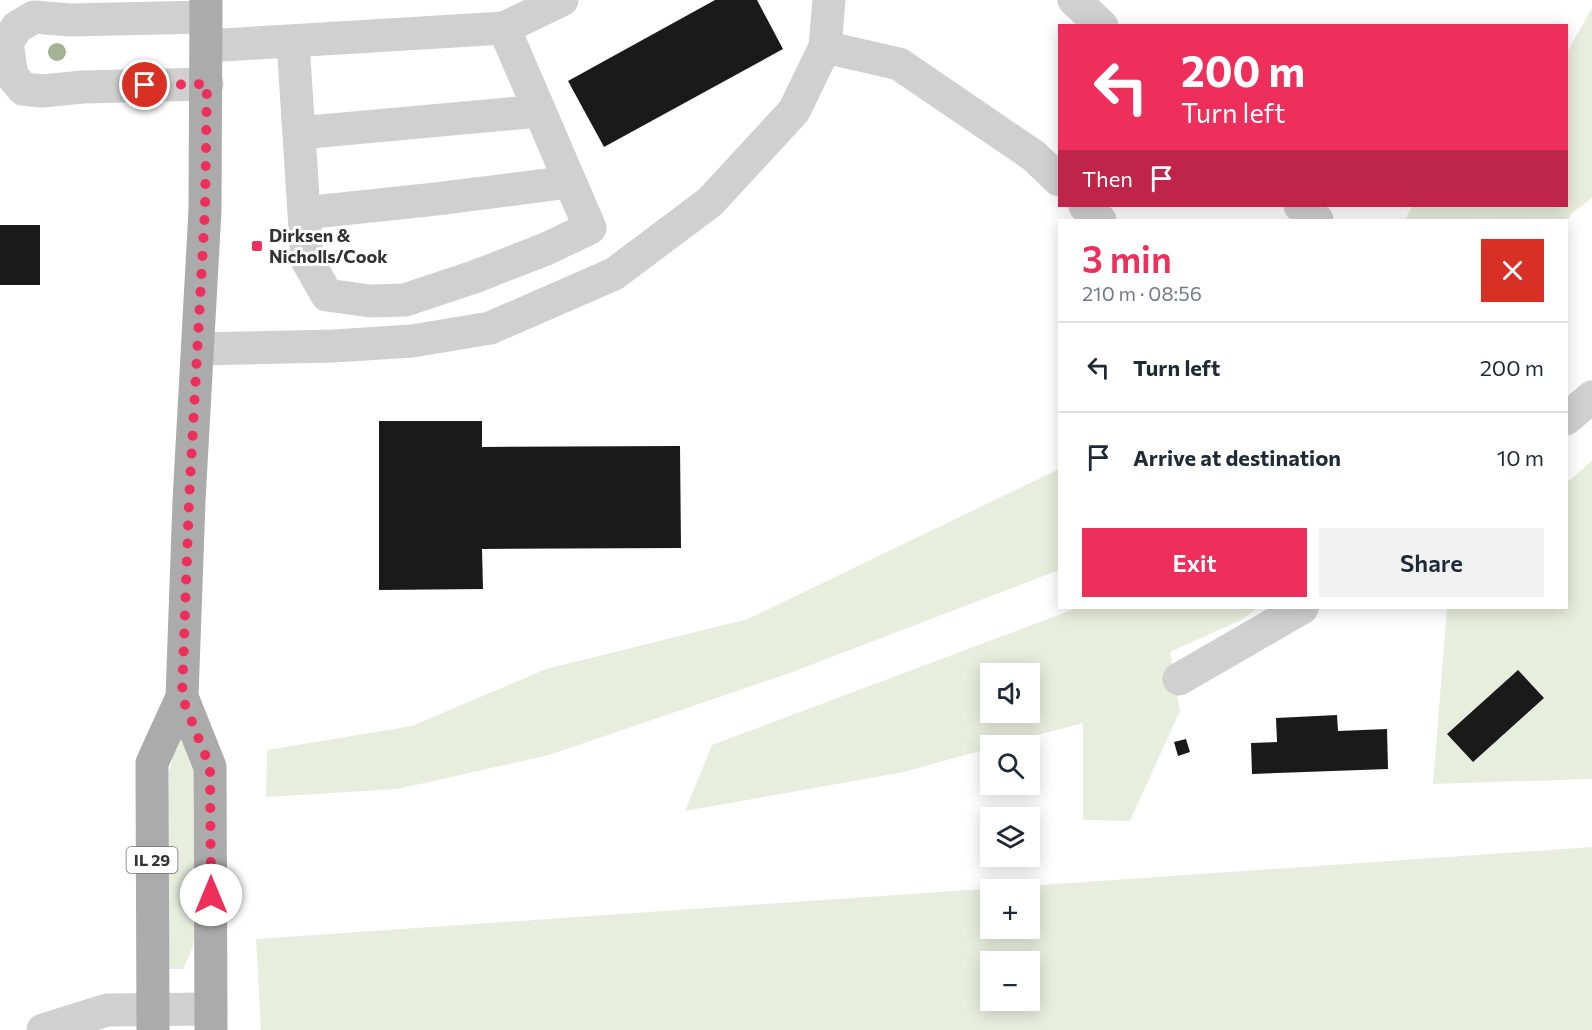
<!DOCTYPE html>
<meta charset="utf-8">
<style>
:root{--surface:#fff;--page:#f2f2f3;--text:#1f2937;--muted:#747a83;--line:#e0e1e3;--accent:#ef2f5b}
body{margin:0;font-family:Commissioner,sans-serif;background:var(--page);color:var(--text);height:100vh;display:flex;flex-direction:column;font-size:22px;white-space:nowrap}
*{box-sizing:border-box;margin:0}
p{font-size:20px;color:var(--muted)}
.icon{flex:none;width:33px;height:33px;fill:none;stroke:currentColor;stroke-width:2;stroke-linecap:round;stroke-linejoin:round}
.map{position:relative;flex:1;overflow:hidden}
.sheet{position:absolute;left:1058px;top:219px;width:510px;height:390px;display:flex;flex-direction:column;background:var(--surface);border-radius:0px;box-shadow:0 3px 15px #0003}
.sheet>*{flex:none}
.top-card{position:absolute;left:1058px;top:24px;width:510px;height:183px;border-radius:0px;box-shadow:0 3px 15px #0003;background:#ef2f5b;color:#fff;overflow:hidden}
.buttons{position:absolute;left:980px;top:663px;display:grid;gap:12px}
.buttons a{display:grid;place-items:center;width:60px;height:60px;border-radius:0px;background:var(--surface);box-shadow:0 3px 15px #0003;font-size:30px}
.pin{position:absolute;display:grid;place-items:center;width:51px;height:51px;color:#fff;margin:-26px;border:3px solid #fff;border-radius:50%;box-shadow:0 2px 6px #0007}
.me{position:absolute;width:66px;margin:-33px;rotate:0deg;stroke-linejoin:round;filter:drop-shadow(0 0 4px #0008)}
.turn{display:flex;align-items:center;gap:21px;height:126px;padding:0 24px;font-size:27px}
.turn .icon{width:78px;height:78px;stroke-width:2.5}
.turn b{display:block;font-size:42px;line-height:51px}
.then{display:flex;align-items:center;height:57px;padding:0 24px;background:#0003;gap:12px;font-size:22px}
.round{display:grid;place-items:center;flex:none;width:63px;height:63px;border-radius:0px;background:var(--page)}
.head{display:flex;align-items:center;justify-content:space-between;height:102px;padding:0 24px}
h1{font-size:36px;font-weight:600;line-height:45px;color:var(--accent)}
.button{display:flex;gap:12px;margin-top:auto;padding:12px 24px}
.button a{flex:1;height:69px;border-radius:0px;background:var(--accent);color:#fff;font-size:24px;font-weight:600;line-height:69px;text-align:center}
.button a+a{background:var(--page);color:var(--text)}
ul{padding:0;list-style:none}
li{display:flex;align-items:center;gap:18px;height:90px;padding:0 24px;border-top:2px solid var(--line)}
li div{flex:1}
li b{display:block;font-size:22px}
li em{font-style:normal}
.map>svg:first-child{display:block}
.green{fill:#e8eede;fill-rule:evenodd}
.building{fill:#1a1a1a}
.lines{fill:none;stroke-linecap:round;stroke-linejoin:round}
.minor{stroke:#d0d0d0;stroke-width:33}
.major{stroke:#ababab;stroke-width:33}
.tree{fill:#a6b294}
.route{stroke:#ef2f5b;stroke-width:10;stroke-dasharray:0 18}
.poi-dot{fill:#ef2f5b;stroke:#fff;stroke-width:2}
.labels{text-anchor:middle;stroke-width:6;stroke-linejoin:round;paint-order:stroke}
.shield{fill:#fff;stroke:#707070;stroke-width:1.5}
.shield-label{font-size:16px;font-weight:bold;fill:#333}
.poi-label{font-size:18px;font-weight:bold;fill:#333;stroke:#fff;text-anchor:start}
</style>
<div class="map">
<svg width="1592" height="1030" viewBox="0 0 1592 1030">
<rect width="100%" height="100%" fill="#fff"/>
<path class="green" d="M1592,8V198L1571,214L1566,223V220H1405L1412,206H1566V54Z
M1592,461V779L1433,784L1447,608H1566V483Z
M1059,469V570L787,674L549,755L398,789L266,797L267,750L412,726L546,669L748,619Z
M1077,608H1258L1241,620L1170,652L1180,711L1130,821L1083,820V723L1000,745L990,746V748L904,772L685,811L712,745ZM990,674H1029V712H990Z
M181,740H193L194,937L193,947L183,969H169V772L174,754Z
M1592,847V1030H261L256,939ZM990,890H1029V928H990ZM990,962H1029V1000H990Z"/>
<path class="building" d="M715,0H757L783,49L604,147L568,81Z
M0,225H40V285H0Z
M379,421H482V447L680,446L681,548L482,549L483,589L379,590Z
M1518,670L1544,698L1473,762L1447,734Z
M1337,715L1338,731L1387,729L1388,769L1252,774L1251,743L1277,742L1276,718Z
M1186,739L1190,752L1178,756L1174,742Z"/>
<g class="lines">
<path class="minor" d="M829,0L825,47L899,64L1034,156L1059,180
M1074,0L1102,26
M206,17L70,20L34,17L17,27L7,43L12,76L23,89L42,91L83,87L207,84
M504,28L562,0
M206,46L504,28L590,228L546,249L474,277L405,300L370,301L327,295L307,260L293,42
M299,133L540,111
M1085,206L1100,220
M1300,206L1317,220
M304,213L436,199L570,182
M198,349L334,346L412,341L490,328L614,274L710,202L794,111L825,47
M1566,419L1592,397
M1179,679L1302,608
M43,1030L107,1010L211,1009"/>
<path class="major" d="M182,697L210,767L211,1030
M153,1030L152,763L182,697L189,501L205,210L206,0"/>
</g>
<circle class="tree" cx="57" cy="52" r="9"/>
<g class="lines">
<path class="route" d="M145,85L207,84L205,210L189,501L182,697L210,767L211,895"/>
</g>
<rect class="poi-dot" x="251" y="240" width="12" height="12" rx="3"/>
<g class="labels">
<rect class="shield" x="126.5" y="847" width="51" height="26" rx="4.5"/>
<g class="shield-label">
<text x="152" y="866">IL 29</text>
</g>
<g class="poi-label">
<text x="269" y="242">Dirksen &amp;<tspan x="269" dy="21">Nicholls/Cook</tspan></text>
</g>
</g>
</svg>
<div class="buttons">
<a><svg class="icon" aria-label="sound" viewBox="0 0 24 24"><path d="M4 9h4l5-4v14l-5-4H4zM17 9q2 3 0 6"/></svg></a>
<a><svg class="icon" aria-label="search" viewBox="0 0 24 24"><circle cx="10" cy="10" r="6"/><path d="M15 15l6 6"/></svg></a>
<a><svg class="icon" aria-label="layers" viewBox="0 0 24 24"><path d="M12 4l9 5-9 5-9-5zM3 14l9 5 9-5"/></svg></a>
<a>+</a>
<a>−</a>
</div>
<div class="pin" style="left:145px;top:85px;background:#d93025"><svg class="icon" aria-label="arrive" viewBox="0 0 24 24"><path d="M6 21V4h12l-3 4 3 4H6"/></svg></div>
<svg class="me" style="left:211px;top:895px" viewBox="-20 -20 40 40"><circle r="19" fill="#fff"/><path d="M0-13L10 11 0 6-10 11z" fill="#ef2f5b"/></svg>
<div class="top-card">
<div class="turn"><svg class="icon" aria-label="left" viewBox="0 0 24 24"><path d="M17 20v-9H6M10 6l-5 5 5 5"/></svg><div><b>200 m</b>Turn left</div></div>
<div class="then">Then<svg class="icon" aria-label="arrive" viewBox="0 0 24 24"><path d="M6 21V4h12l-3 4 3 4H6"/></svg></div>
</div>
<section class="sheet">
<div class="head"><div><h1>3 min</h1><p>210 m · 08:56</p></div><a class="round" style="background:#d93025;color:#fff"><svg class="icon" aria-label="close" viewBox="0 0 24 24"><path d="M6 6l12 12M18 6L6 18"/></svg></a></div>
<ul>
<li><svg class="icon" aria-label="left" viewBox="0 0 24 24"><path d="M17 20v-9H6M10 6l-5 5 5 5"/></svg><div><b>Turn left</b></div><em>200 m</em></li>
<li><svg class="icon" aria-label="arrive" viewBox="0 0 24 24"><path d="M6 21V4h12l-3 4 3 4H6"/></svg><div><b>Arrive at destination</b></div><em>10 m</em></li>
</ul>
<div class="button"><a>Exit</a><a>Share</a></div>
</section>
</div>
